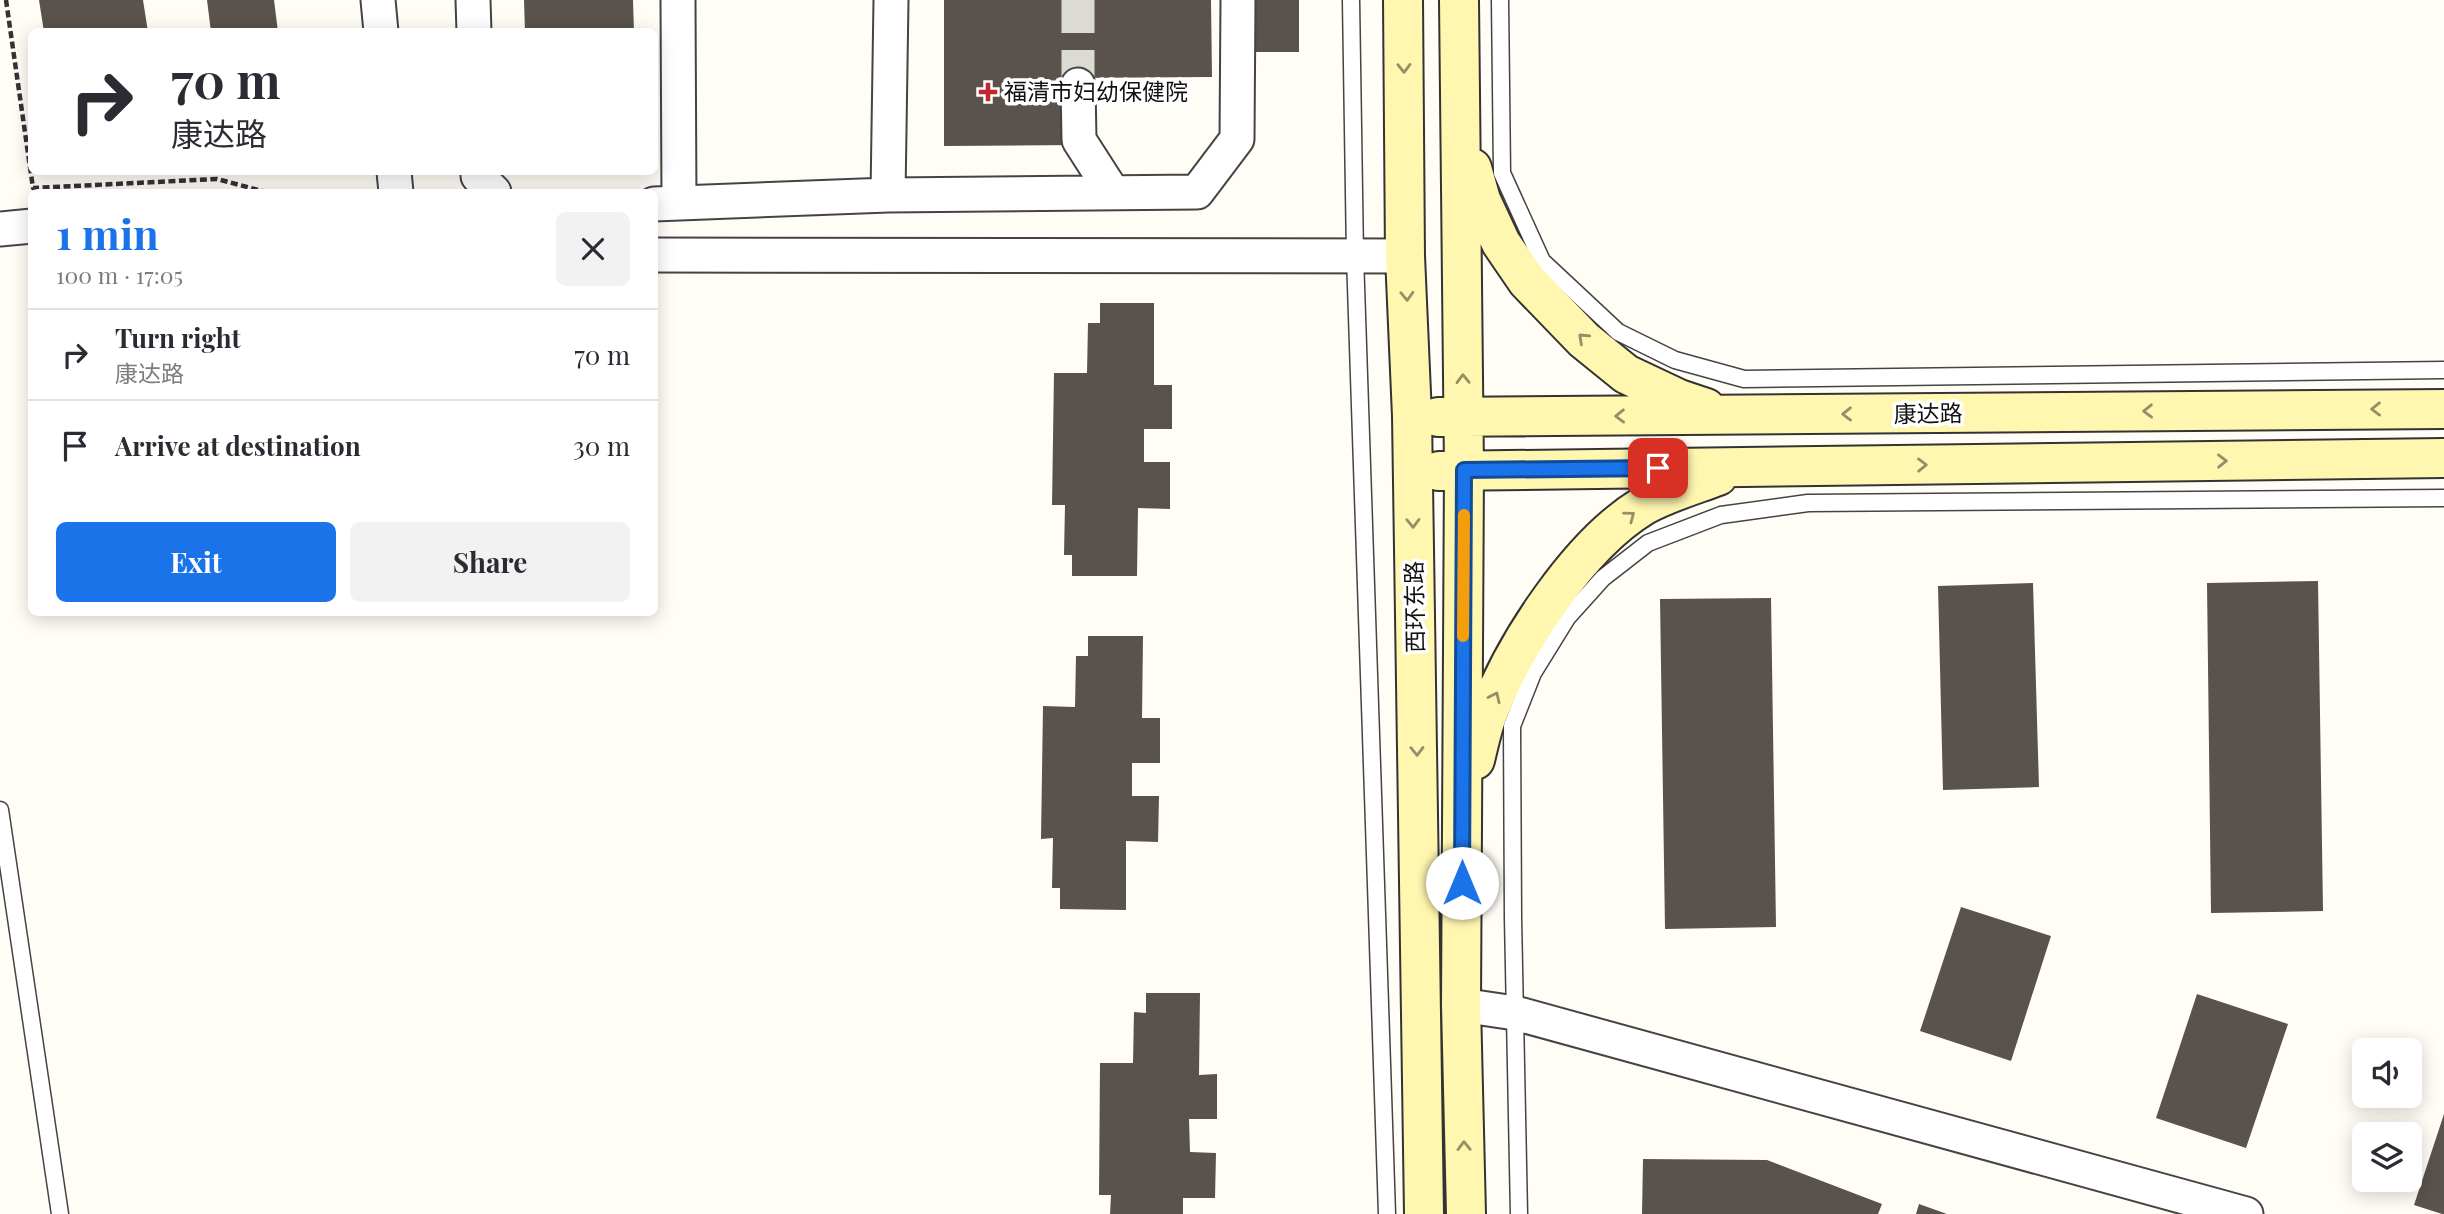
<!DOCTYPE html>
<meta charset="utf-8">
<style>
:root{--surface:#fff;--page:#f2f2f3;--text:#2b2b33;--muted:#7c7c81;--line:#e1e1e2;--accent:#1a73e8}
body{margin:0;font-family:"Playfair Display","Noto Sans SC",serif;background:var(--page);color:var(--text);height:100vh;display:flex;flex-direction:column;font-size:26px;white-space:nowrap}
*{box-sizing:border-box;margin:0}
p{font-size:23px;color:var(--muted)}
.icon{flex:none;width:38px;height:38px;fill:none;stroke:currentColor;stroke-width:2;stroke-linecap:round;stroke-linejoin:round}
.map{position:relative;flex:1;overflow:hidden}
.panel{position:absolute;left:28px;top:189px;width:630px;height:427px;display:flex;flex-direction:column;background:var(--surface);border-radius:10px;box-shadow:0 4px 18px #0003}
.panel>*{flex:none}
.top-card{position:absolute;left:28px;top:28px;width:630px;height:147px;border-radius:10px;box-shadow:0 4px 18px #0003;background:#fff;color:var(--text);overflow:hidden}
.fabs{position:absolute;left:2352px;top:1038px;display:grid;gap:14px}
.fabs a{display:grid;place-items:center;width:70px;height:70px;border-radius:10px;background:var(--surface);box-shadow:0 4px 18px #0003;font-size:35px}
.pin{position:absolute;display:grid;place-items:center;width:60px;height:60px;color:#fff;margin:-30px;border-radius:14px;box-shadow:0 4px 10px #0006}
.me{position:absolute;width:77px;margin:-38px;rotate:0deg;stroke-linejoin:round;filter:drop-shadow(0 0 5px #0008)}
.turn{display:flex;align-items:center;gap:24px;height:147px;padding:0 28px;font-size:32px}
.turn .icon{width:91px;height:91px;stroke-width:2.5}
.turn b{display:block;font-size:49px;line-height:60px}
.round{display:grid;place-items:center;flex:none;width:74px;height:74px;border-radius:10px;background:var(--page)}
.summary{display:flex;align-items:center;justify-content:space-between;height:119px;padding:0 28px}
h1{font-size:42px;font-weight:700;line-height:52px;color:var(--accent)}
.primary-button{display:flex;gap:14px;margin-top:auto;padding:14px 28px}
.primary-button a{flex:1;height:80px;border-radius:10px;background:var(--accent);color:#fff;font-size:28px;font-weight:700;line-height:80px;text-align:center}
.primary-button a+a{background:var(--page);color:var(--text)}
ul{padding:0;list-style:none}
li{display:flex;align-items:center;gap:21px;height:91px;padding:0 28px;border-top:2px solid var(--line)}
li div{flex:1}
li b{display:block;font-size:26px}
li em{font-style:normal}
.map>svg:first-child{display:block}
.building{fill:#5a524d}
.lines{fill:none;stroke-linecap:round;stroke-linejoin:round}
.street-tunnel{stroke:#dbdad3;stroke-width:33;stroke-dasharray:33 17;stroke-linecap:butt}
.lane-casing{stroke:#444;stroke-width:19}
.street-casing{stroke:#444;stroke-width:37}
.secondary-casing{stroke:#333;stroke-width:42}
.path{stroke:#333;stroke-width:4.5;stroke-dasharray:7 3.5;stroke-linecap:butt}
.lane{stroke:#fff;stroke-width:16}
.street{stroke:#fff;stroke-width:33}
.secondary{stroke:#fff6b0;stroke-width:38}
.oneway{stroke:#948f68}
.route-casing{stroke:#114b97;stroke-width:18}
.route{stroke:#1a73e8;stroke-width:12}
.slow{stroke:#f59e0b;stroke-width:12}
.poi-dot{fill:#c4262e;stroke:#fff;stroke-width:2.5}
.labels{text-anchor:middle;stroke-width:7;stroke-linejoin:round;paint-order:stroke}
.poi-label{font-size:23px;fill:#111;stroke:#fff;text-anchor:start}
.street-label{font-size:23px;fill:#111;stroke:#fff}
</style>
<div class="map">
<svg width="2444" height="1214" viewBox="0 0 2444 1214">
<rect width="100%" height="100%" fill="#fffdf5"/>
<path class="building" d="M39,0H143L148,32H44Z
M207,0H274L278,32H211Z
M524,0H633L634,32H525Z
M944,0H1211L1212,77L1071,78L1072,145L944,146Z
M1251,0H1299V52H1251Z
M1100,303H1154V385H1172V429H1144V462H1170V509L1138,508L1137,576H1072V555H1064L1065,505H1052L1054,373H1087L1088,323H1100Z
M2318,581L2323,911L2211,913L2207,583Z
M2033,583L2039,787L1943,790L1938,586Z
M1771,598L1776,927L1665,929L1660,599Z
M1088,636H1143L1142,718H1160V763H1132V796H1159L1158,842L1126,841V910L1060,909V888H1052L1053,838L1041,839L1043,706L1075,707L1076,656H1088Z
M1961,907L2051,936L2011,1061L1920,1031Z
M1146,993H1200L1199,1075L1217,1074V1119H1189L1190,1152L1216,1153L1215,1198H1183V1214H1110L1111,1195H1099L1100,1063H1133L1134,1012L1146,1013Z
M2197,994L2288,1024L2246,1148L2156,1118Z
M2444,1114V1214H2442L2414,1205Z
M1643,1159L1767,1160L1882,1204L1878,1214H1642Z
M1919,1204L1947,1214H1916Z"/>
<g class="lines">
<path class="street-tunnel" d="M1078,0V85"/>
<defs>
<path id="lane" d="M1351,0L1355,256L1387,1214
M1500,0L1502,173L1542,261L1618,332L1675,360L1744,379L2444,370
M0,810L60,1214
M1519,1214L1513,918L1512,726L1533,673L1567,618L1603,578L1648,543L1721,515L1808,503L2444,498"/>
<path id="street" d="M378,0L381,32
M473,0L474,32
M678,0L679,203
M1078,85L1079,140L1113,193
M394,172L396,192
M478,172V176L494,192
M888,195L891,0
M654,204L888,195L1197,192L1237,139L1238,0
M0,229L32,226
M654,255L1405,256
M1461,1005L1515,1013L2246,1214"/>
<path id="secondary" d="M1403,0L1405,256L1412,416L1424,1214
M1459,0L1464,470L1461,1005L1466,1214
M1472,168L1481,200L1501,243L1527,281L1584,340L1626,374L1679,399L1706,408
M1438,417L2444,409
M1439,471L2444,458
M1475,760C1479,744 1482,728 1488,713C1515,643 1579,545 1643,506C1666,493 1694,485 1718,476"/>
</defs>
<use href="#lane" class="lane-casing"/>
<use href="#street" class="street-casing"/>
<use href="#secondary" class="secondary-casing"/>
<path class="path" d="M6,0L33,188L217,179L266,192"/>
<use href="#lane" class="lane"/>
<use href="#street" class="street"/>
<use href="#secondary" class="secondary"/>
</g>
<defs><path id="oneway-chevron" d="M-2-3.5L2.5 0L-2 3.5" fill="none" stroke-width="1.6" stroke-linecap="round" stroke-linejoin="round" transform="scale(1.75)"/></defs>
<g class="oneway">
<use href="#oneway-chevron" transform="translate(1404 68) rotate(89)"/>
<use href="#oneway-chevron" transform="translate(1407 296) rotate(88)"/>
<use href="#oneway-chevron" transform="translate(1583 338) rotate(-137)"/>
<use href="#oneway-chevron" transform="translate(1463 379) rotate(-91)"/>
<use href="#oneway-chevron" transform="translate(2376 409) rotate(179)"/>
<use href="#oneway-chevron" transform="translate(2148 411) rotate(179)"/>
<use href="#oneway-chevron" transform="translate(1847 414) rotate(179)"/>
<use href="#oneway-chevron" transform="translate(1620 416) rotate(179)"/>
<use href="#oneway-chevron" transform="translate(2222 461) rotate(-1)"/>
<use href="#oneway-chevron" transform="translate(1922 465) rotate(-1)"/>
<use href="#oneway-chevron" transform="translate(1630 516) rotate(-37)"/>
<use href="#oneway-chevron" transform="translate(1413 523) rotate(89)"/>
<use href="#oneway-chevron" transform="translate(1495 697) rotate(-65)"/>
<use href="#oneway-chevron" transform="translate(1417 751) rotate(89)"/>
<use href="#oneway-chevron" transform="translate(1464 1146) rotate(-91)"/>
</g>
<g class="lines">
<defs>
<path id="route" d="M1462,883L1464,470L1658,468"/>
</defs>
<use href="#route" class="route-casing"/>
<use href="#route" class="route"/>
<path class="slow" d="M1463,636L1464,515"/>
</g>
<path class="poi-dot" d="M984.5 81.5h7v7h7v7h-7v7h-7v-7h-7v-7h7z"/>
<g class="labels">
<g class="poi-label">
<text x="1004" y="100">福清市妇幼保健院</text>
</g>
<g class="street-label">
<text transform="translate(1928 414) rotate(-1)" y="8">康达路</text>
<text transform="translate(1415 607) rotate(-91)" y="8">西环东路</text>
</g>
</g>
</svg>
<div class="fabs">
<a><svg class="icon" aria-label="sound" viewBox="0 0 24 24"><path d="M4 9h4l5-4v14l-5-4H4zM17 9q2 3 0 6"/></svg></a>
<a><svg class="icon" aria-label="layers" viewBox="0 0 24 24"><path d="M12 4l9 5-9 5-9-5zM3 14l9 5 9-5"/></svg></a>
</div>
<div class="pin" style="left:1658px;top:468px;background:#d93025"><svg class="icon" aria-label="arrive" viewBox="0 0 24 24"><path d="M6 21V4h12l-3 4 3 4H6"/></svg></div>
<svg class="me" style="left:1462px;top:883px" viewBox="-20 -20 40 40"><circle r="19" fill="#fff"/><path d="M0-13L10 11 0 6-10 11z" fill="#1a73e8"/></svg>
<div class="top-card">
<div class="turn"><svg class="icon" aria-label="right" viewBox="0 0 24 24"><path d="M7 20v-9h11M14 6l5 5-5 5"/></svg><div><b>70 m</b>康达路</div></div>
</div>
<section class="panel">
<div class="summary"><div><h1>1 min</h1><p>100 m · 17:05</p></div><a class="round"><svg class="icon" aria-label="close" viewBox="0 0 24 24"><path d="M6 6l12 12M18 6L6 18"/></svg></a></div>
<ul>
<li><svg class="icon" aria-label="right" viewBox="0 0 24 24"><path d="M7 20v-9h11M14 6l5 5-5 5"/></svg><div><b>Turn right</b><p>康达路</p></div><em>70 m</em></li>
<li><svg class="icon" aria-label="arrive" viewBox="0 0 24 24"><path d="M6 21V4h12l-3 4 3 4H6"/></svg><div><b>Arrive at destination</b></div><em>30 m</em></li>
</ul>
<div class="primary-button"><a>Exit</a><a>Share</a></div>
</section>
</div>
